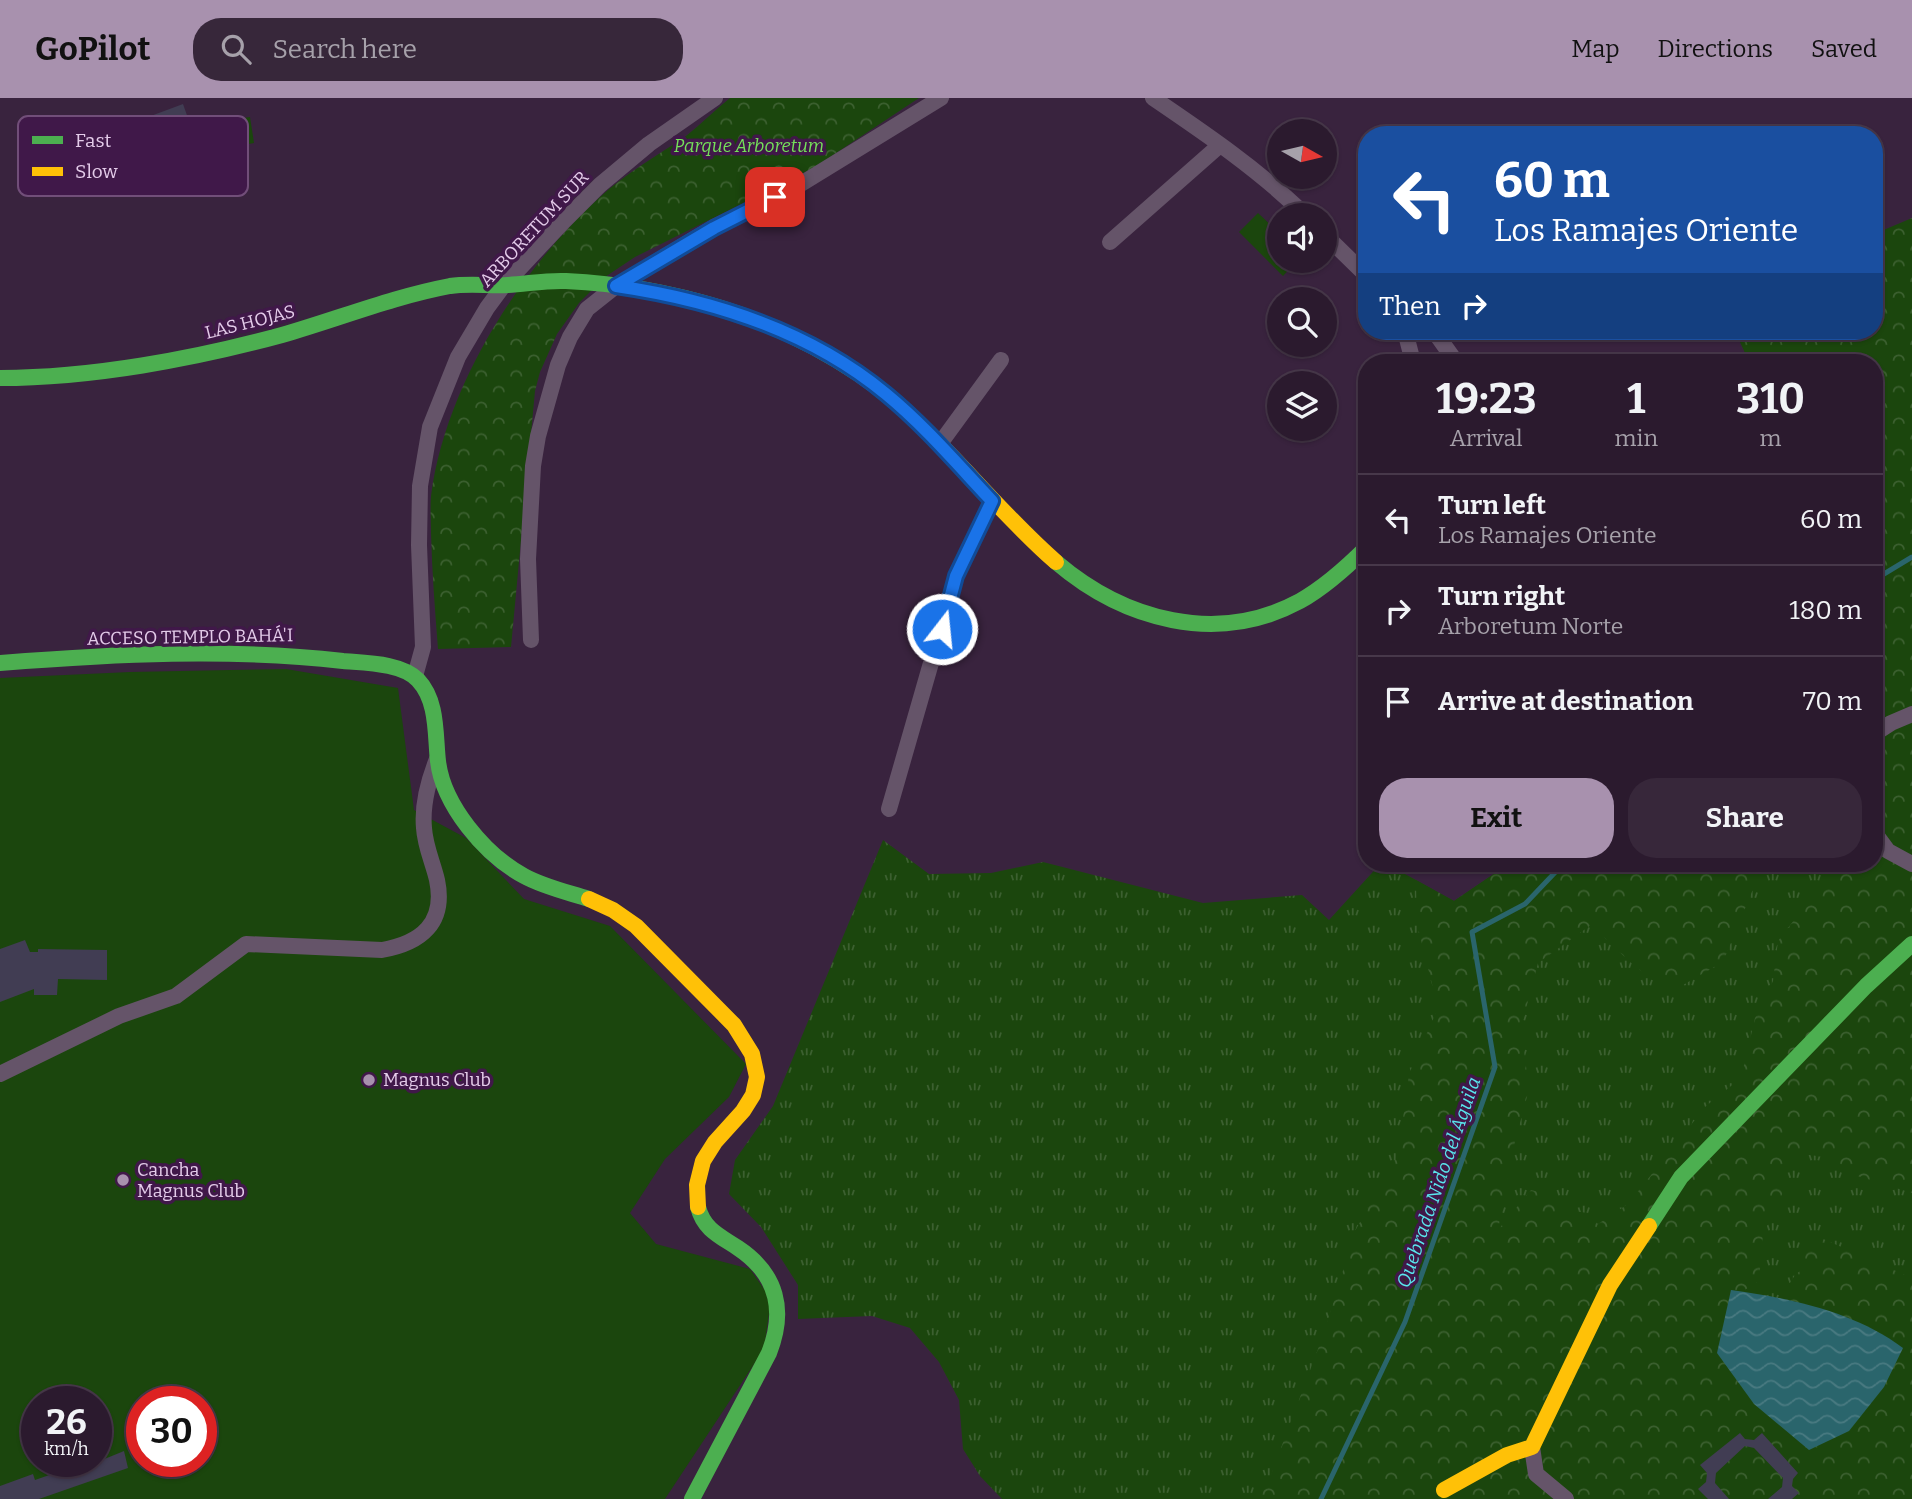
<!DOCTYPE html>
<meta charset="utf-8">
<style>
:root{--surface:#2b1a2e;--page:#37273a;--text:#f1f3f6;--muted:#a6a1aa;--line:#47384a;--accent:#a891ae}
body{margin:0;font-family:Bitter,serif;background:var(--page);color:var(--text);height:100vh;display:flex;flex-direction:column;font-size:26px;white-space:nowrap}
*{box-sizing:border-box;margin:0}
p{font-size:23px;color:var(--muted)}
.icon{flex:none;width:38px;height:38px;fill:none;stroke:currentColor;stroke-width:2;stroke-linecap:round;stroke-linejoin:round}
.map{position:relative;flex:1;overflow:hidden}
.side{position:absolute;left:1358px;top:256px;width:525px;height:518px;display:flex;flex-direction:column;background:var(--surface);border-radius:28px;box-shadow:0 2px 5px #0004,0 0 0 2px var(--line)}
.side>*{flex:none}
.top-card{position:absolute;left:1358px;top:28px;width:525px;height:214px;border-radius:28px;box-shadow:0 2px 5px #0004,0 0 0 2px var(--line);background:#1a4fa0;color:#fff;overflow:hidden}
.needle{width:46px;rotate:98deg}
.tools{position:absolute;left:1267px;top:21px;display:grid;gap:14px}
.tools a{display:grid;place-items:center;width:70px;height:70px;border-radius:50%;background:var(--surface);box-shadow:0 2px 5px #0004,0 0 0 2px var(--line);font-size:35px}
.speed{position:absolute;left:21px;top:1288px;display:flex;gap:14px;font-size:35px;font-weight:700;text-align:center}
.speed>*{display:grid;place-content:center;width:91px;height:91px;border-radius:50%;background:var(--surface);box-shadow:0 2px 5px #0004,0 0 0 2px var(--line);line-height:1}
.speed small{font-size:18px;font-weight:400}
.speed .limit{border:10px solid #d22;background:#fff;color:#111}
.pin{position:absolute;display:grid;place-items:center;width:60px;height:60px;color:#fff;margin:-30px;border-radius:14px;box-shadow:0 4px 10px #0006}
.me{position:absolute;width:77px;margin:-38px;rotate:16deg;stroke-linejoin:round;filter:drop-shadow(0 0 5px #0008)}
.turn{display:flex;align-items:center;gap:24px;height:147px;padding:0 21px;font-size:32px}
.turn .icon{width:91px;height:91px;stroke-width:2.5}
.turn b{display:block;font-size:49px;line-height:60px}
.then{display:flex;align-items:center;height:66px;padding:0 21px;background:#0003;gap:14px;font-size:26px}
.eta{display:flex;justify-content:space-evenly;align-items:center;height:119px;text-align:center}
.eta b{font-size:42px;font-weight:700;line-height:49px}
.button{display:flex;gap:14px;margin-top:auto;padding:14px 21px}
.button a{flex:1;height:80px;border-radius:28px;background:var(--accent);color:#111;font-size:28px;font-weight:700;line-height:80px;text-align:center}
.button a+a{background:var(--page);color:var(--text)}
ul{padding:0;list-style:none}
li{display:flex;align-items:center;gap:21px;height:91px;padding:0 21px;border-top:2px solid var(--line)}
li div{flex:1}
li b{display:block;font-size:26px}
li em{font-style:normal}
header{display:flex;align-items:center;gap:42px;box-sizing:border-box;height:98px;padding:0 35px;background:var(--accent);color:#111}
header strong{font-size:33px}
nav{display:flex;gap:38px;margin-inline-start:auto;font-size:24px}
.search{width:490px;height:63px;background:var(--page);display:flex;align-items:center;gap:18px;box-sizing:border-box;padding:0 24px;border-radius:28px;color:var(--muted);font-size:26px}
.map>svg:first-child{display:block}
.grass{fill:url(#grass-tufts)}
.forest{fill:url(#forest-crowns)}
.pitch{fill:#1b460d;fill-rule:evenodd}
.water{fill:url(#water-waves)}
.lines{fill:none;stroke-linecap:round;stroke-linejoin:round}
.stream{stroke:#2a656c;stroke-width:5}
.building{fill:#413d53}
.street{stroke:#655469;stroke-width:16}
.fast{stroke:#4caf50;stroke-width:16}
.slow{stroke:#ffc107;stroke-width:16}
.route-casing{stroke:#114b97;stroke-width:18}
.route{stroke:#1a73e8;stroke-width:12}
.poi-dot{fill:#a891ae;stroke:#401849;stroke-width:2.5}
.labels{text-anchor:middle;stroke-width:7;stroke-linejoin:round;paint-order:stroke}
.park-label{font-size:18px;font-style:italic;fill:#75e05a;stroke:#401849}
.street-label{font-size:18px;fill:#e4ccea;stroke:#401849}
.poi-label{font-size:18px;fill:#e4ccea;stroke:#401849;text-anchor:start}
.water-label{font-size:19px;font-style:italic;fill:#59e6ed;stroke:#401849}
.key{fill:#401849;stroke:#714e79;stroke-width:2}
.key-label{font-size:19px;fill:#e4ccea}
</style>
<header>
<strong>GoPilot</strong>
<div class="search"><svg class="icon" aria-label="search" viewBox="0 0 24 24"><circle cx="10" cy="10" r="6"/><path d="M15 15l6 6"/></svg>Search here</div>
<nav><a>Map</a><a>Directions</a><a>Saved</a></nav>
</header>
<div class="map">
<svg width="1912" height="1401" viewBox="0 0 1912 1401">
<defs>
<pattern id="grass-tufts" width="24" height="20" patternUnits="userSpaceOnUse" patternTransform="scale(1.75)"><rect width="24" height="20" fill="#1b460d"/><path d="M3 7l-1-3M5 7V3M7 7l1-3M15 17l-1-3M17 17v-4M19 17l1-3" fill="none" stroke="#3c6030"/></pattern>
<pattern id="forest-crowns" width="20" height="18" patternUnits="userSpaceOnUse" patternTransform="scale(1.75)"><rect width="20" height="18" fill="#1b460d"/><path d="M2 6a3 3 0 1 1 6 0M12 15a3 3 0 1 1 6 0" fill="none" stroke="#3c6030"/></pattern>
<pattern id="water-waves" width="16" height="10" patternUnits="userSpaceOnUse" patternTransform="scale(1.75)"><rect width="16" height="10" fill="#2a656c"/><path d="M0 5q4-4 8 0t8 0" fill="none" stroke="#497a81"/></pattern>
</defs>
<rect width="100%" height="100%" fill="#39233e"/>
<path class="grass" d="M1912,502V1401H1002L980,1378L963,1351L959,1302L939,1264L910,1230L872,1218L798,1221V1187L761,1129L729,1096L735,1062L773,1008L883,742L929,776L991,775L1043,764L1203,805L1302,797L1329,822L1381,765H1385L1454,803L1510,765H1874Z"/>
<path class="forest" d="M730,0H919L815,69L635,159L605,179L579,205L557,236L540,274L535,293L511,549L438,551C435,513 432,474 431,435C431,423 430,410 431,398C445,289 519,172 600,99C626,75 657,58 686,38C701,26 715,12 730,0Z
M1912,120V1095L1851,1076L1829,1060L1798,1055L1785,1059L1786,1086L1777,1110L1763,1135L1759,1183L1743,1193L1731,1192L1814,1208L1790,1203L1785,1193L1795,1177L1805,1169L1803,1152L1821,1140L1912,1180V1401H1256L1269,1382L1324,1235L1355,1133L1398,1057L1409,976L1438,910L1417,826L1416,782L1454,803L1510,765H1785L1758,779L1723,864L1669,895L1629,863L1591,827L1538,865L1521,930L1529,991L1511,1059L1498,1132L1531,1092L1551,1097L1564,1111L1586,1115L1598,1126L1628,1106L1706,1008L1741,980L1755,920L1773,883L1778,843L1818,791L1844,765H1874V264H1749L1735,233H1874V136Z"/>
<path class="pitch" d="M250,19L254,45L209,53L205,26Z
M1258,115L1279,135V163H1297L1283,178L1239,134Z
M286,571L398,590L414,712L466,740L524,801L610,828L746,966L729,999L665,1061L630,1115L656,1146L750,1171L771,1201L764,1251L665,1401H0V580L130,574ZM37,1304H96V1363H37ZM142,1304H201V1363H142Z"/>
<path class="water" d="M1731,1192C1790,1200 1855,1214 1903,1250L1884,1289L1849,1333L1809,1352L1754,1306L1717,1255Z"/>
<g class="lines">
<path class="stream" d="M1874,482L1912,459
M1321,1401L1405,1224L1495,969L1472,834L1525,806L1564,765"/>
</g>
<path class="building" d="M183,6L195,40L162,52L158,39L131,49L123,25L126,18L135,17L140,22Z
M25,842L30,854H38V851L107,852V882L58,881L57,897H34V891L0,904V851Z
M1740,1335L1745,1341L1754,1342L1762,1335L1798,1375L1793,1381L1792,1388L1799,1395L1792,1401H1768L1782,1389L1783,1380L1754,1350L1745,1348L1716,1375L1715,1385L1729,1401H1708L1698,1391L1706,1384L1707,1375L1700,1367Z
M97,1348L102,1362L124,1353L128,1370L39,1401H0V1388L33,1376L35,1382L55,1375L51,1363H96Z"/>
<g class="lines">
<path class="street" d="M1153,0C1206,36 1259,72 1305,117
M1325,137L1367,178
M1110,144L1220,47
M1405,233L1413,264
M1434,233L1456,264
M939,347L1001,262
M531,542L528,461L533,368L538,338L558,267L570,239L587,211L616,188L714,129L796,89L941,0
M415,578L423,549L419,447L420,388L430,329L458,259L487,210L504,187L564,123L600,87L649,46L715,0
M1874,636L1891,625L1912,616
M889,711L956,478L992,403
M1874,734L1888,753L1912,766
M0,976L119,918L176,898L246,846L382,852C421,845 446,825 437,782C433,765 425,748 424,730C422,708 429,681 437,661
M1532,1349L1536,1376L1566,1401"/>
<path class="fast" d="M0,280C91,280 194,261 282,237C338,221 392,199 450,188C469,185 488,188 508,187C527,186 546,182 566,183C670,188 774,218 860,277
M1056,464C1124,522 1217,548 1300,503C1325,489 1347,469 1367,449
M0,565C115,556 229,550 343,563C366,565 402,565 418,582C438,603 435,637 438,663C443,707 485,757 524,778C544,789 567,794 589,801
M1649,1128L1681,1079L1866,888L1912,846
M692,1401L769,1255C786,1212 777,1176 738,1150C720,1138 704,1132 698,1109"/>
<path class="slow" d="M860,277C935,328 988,405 1056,464
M589,801L613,812L636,828L734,927L752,956L757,979L753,997L743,1013L715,1044L703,1063L697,1087L698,1109
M1444,1392L1507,1357L1532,1349L1610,1187L1649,1128"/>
</g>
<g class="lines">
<defs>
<path id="route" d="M775,99L714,130L616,188C712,202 810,233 886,296C925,328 958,367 992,403L956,478L942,531"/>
</defs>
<use href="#route" class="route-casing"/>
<use href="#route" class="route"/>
</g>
<g class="poi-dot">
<circle cx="369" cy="982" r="7"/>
<circle cx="123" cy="1082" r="7"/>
</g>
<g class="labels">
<g class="park-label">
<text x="749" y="54">Parque Arboretum</text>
</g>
<g class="street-label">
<text transform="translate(534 131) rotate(-47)" y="6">ARBORETUM SUR</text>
<text transform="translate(250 224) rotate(-14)" y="6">LAS HOJAS</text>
<text transform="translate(190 539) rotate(-1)" y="6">ACCESO TEMPLO BAHÁ'I</text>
</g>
<g class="poi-label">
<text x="383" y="988">Magnus Club</text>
<text x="137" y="1078">Cancha<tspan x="137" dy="21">Magnus Club</tspan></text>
</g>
<g class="water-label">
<text transform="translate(1438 1084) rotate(-71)" y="7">Quebrada Nido del Águila</text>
</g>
</g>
<rect x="18" y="18" width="230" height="80" rx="10" class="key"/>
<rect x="32" y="38" width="31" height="8" fill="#4caf50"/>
<rect x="32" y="69" width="31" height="9" fill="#ffc107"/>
<g class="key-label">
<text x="75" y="49">Fast</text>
<text x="75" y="80">Slow</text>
</g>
</svg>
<div class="tools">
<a><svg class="needle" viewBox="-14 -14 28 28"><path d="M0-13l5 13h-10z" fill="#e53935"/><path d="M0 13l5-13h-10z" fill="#a6a1aa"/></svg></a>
<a><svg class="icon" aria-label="sound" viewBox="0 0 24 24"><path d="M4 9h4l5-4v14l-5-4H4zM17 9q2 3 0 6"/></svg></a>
<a><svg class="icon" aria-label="search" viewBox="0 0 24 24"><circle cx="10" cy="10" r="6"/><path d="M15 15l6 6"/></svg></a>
<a><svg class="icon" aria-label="layers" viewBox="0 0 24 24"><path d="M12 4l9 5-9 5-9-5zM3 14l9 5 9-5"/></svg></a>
</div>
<div class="speed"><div>26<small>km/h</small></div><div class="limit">30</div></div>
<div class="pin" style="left:775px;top:99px;background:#d93025"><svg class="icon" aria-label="arrive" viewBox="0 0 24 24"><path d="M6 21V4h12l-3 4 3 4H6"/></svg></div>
<svg class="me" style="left:942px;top:531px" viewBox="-20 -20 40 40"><circle r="17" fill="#1a73e8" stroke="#fff" stroke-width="3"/><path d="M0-11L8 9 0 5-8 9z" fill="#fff"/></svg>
<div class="top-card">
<div class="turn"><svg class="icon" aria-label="left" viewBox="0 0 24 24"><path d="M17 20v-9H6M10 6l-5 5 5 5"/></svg><div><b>60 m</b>Los Ramajes Oriente</div></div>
<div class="then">Then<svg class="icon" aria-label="right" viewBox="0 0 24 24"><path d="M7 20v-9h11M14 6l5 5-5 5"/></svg></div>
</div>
<section class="side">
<div class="eta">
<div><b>19:23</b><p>Arrival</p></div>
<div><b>1</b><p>min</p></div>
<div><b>310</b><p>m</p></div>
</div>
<ul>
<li><svg class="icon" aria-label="left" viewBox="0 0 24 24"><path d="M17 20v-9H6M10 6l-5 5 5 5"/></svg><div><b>Turn left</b><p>Los Ramajes Oriente</p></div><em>60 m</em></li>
<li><svg class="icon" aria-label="right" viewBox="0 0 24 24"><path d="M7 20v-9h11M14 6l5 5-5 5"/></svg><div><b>Turn right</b><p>Arboretum Norte</p></div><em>180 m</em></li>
<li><svg class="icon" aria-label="arrive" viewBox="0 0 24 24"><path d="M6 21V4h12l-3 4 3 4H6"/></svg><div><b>Arrive at destination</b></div><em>70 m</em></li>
</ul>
<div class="button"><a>Exit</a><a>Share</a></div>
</section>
</div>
